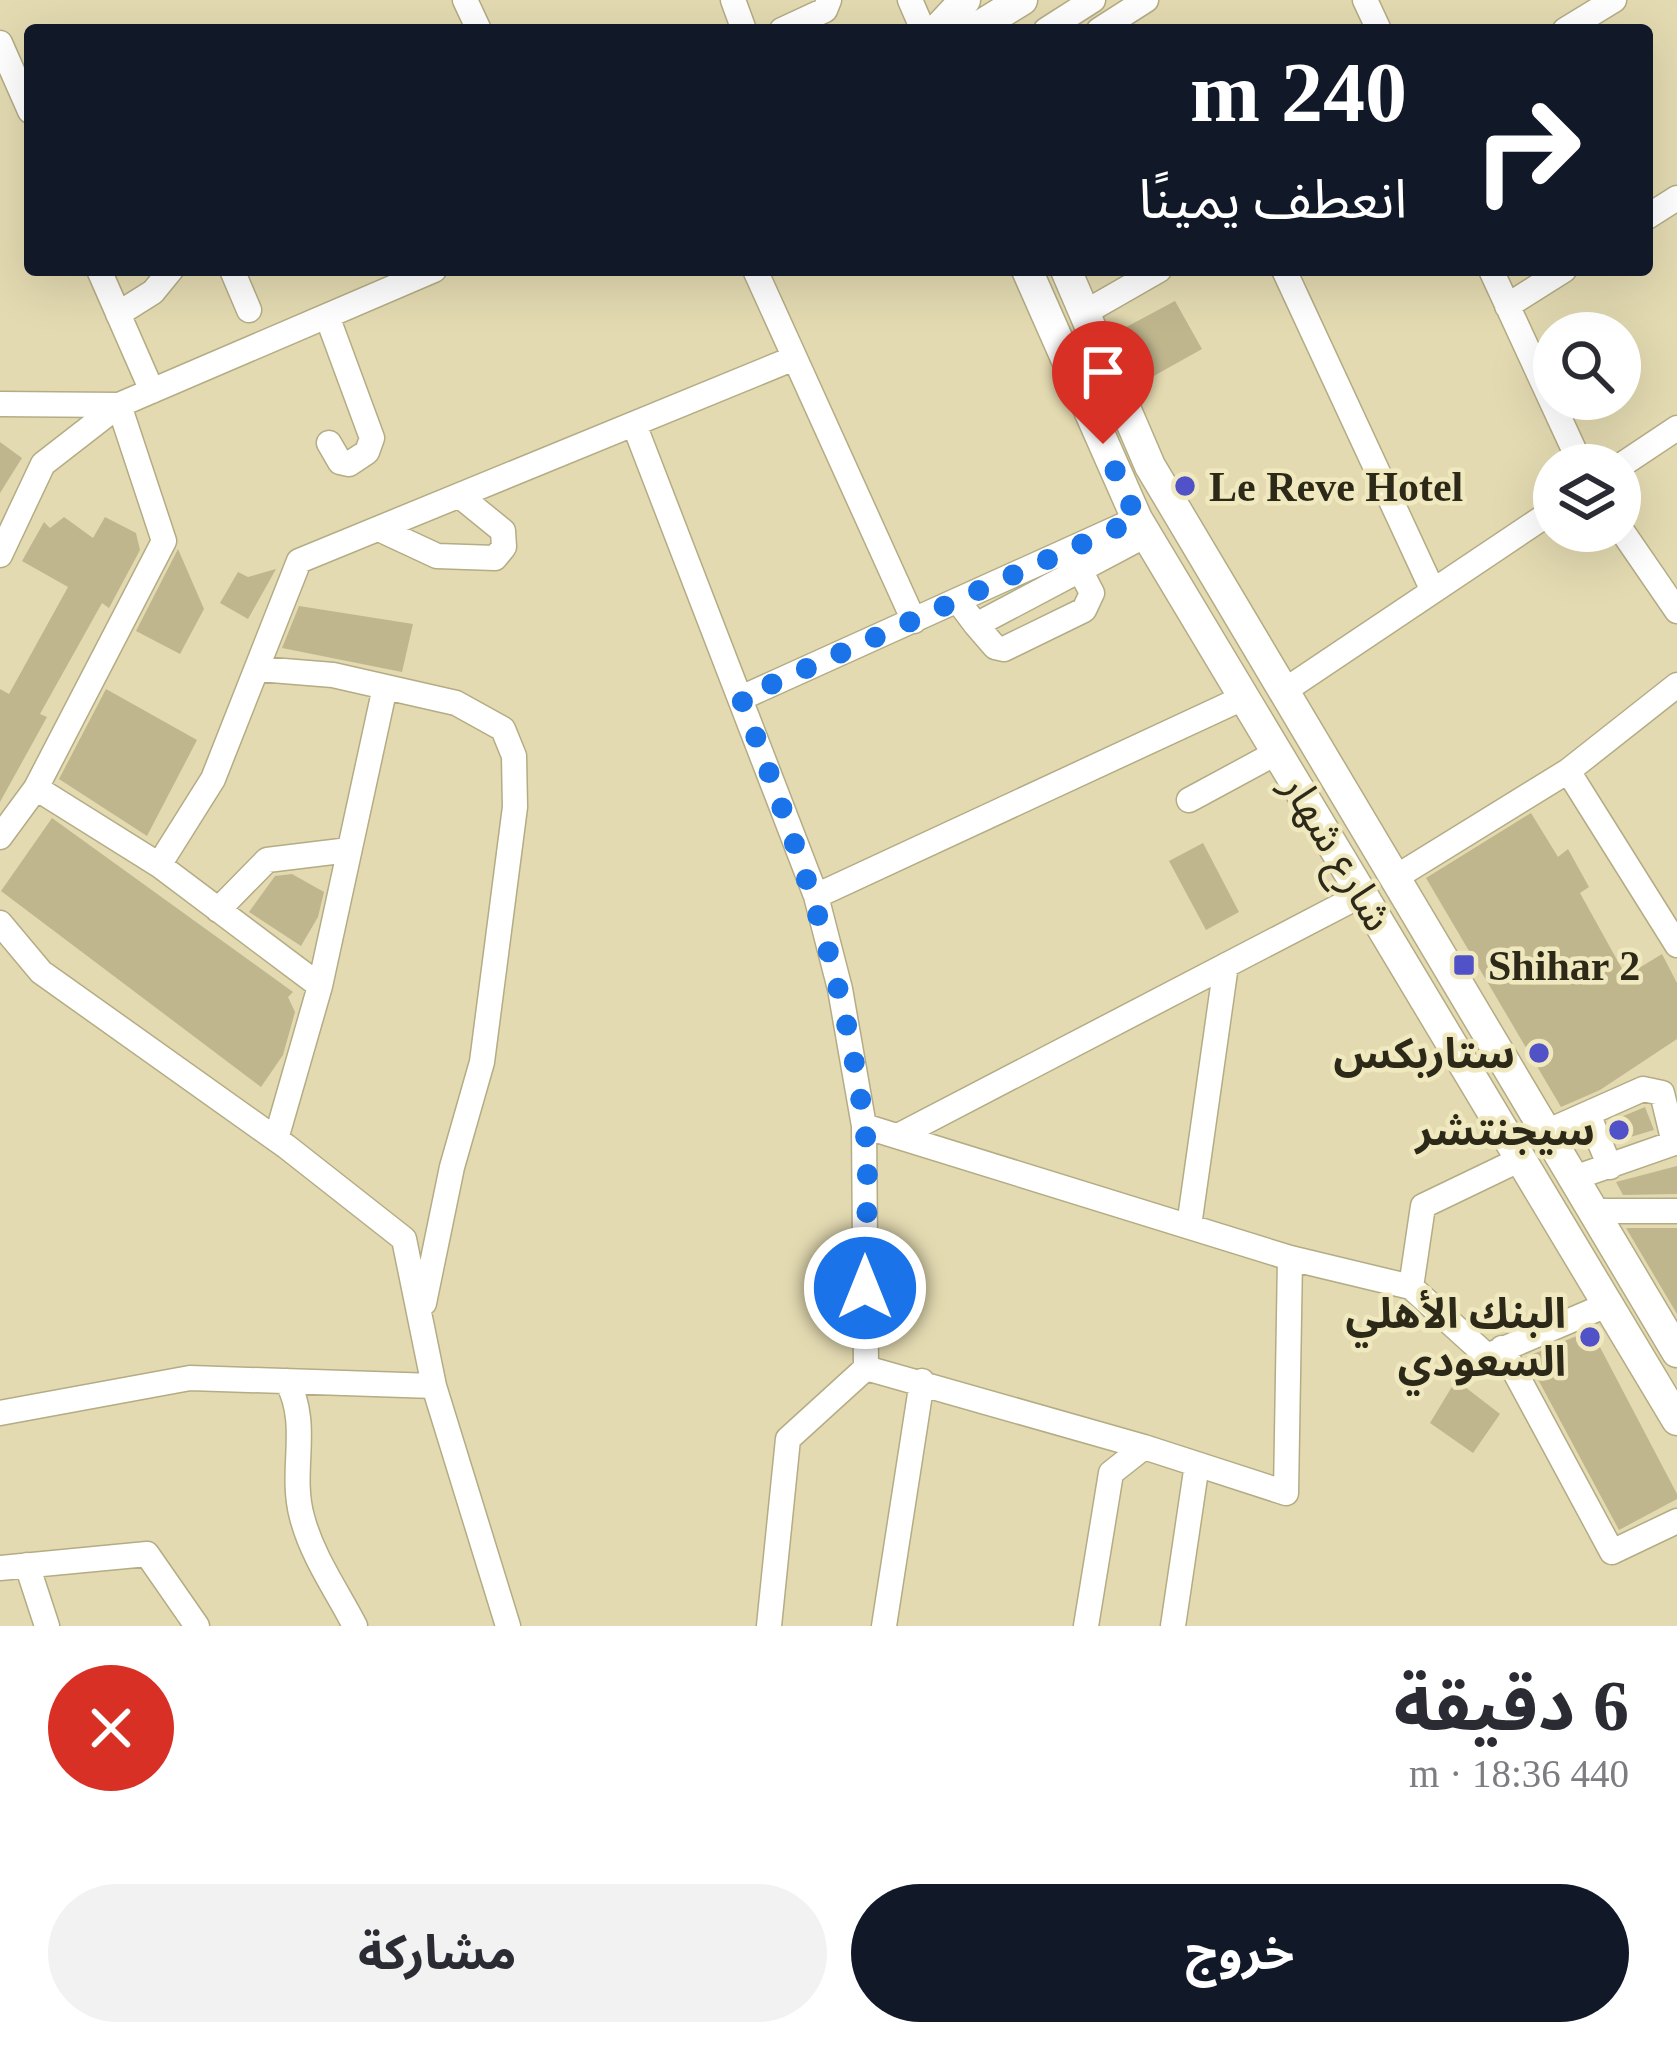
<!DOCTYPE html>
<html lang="ar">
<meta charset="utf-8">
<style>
:root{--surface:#fff;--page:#f2f2f3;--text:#2b2b33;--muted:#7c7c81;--accent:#111827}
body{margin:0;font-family:"Times New Roman","Noto Sans Arabic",serif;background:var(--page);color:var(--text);direction:rtl;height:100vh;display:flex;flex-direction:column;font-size:45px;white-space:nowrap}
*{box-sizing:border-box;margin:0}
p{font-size:39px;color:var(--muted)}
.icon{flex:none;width:66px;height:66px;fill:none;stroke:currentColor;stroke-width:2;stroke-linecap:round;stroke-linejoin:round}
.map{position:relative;height:1626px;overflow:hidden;direction:ltr}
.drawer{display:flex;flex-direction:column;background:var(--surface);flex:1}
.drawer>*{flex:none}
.guide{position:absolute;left:24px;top:24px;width:1629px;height:252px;border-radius:12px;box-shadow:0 12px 48px #0002;direction:rtl;background:#111827;color:#fff;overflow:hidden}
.fabs{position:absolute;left:1533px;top:312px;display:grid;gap:24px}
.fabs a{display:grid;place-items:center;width:108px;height:108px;border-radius:50%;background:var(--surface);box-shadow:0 12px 48px #0002;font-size:60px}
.pin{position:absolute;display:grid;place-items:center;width:102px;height:102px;color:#fff;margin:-123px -51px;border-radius:50% 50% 50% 0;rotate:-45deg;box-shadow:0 0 12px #0007}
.pin .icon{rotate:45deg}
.me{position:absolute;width:132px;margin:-66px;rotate:0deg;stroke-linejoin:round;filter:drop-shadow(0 0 9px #0008)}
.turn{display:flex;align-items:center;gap:42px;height:252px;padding:0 48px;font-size:54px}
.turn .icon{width:156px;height:156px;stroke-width:2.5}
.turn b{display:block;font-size:84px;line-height:102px}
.round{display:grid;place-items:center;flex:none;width:126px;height:126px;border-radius:63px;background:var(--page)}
.summary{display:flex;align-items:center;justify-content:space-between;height:204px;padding:0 48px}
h1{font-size:72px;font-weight:700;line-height:90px}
.button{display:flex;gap:24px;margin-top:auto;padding:24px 48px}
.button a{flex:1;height:138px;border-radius:72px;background:var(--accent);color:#fff;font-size:48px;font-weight:700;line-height:138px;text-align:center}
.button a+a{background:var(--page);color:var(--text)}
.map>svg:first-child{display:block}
.building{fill:#bfb68e}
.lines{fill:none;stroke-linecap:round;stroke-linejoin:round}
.minor-casing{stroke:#b4ac84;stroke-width:27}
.major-casing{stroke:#b4ac84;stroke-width:33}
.minor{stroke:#fff;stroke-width:24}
.major{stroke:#fff;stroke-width:30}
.route{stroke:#1a73e8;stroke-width:21;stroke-dasharray:0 37.8}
.poi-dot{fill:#5152c8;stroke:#f0e8be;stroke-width:4.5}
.labels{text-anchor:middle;stroke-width:9;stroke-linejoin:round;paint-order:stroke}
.poi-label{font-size:42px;font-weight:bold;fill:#2d2919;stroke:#f0e8be;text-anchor:end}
.street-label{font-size:42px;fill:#2d2919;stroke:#f0e8be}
</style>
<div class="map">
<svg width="1677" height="1626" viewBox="0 0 1677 1626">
<rect width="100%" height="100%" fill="#e3dab1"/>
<path class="building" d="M1175,301L1202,349L1143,382L1115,333Z
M0,442L22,458L0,493Z
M64,517L93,538L105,517L136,533L140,550L109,608L102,603L40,714L47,717L0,802V689L9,694L68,587L22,561L44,522L50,528Z
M178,549L204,609L180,654L136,631Z
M276,569L248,619L220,603L238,572L248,577Z
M299,606L413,624L402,672L282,648Z
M106,689L197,740L147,836L59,779Z
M1531,813L1558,857L1568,849L1589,887L1580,893L1626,976L1662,954L1677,983V1039L1600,1090L1561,1107L1426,878Z
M52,818L293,992L288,997L295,1012L283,1055L261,1087L1,891Z
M1203,843L1239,912L1206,930L1169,861Z
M292,874L324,892L318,917L301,946L249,912L275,876Z
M1645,1107L1654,1130L1617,1141L1609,1122Z
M1677,1166V1194L1623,1195L1616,1182Z
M1626,1228H1677V1314Z
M1591,1330L1677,1494V1499L1619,1530L1526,1357Z
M1456,1380L1500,1414L1473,1453L1430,1423Z"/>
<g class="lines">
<defs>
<path id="minor" d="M465,0L479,30
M733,0L744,30
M910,0L923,30
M1365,0L1379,30
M782,30L825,10L829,0
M1046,30L1093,0
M1099,30L1146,0
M1565,30L1614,0
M0,43L30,111
M1647,217L1677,198
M99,270L152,391
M232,270L249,310
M755,270L914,621
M1284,270L1433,591
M1491,270L1581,465
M1507,306L1564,270
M1084,313L1159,270
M118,314L153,292L171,270
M327,316L372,438L367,452L349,464L340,462L329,443
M0,404L119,405L434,270
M634,424L816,896L840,989L864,1126L1290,1258L1411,1287
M1620,466L1677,428
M1620,528L1677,611
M379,529L437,556L495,558L504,547L503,531L460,496
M0,555L43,464L119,405L164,541L36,788L0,837
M958,601L976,625L1146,535
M976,625L995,647L1004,649L1084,610L1092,593L1080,570
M259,669L333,675L456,703L503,729L514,756L515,807L482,1062L452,1167L424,1303
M1284,691L1554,510
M741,698L1137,519
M1568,771L1677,945
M36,788L159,865L320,986L276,1139
M1189,800L1278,752
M159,865L213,779L299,561L792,359
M1393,879L1568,771L1677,685
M816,896L1245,697
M218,910L267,860L349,850
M0,923L41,972L287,1147L404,1239L434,1386L190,1378L0,1413
M320,986L385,687
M1588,1114L1610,1167
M864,1126L866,1368
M1546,1132L1643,1089L1662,1093L1674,1143L1574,1178
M900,1135L1363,894
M1523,1158L1423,1206L1411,1287L1487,1356L1609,1304
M1593,1211H1677
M1189,1226L1226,965
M1502,1348L1612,1552L1677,1521
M287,1381C311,1426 289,1470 302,1517C312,1556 337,1591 355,1626
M434,1386L508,1626
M27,1565L47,1626
M0,1568L147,1554L197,1626
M769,1626L788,1439L866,1368L1144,1447
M884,1626L922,1381
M1086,1626L1111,1473L1144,1447L1286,1493L1290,1258
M1173,1626L1197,1464"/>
<path id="major" d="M937,30L965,0
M973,30L1022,0
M1027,270L1137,519L1677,1420
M1066,270L1150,466L1677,1352"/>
</defs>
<use href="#minor" class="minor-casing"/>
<use href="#major" class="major-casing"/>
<use href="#minor" class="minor"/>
<use href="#major" class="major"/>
</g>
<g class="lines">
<path class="route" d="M865,1288C865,1233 871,1175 864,1122C844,973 794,837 741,698L1137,519L1103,444"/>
</g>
<g class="poi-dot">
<circle cx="1185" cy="486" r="12"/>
<rect x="1452" y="953" width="24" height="24" rx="6"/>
<circle cx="1539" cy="1053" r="12"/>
<circle cx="1619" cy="1130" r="12"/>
<circle cx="1590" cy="1337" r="12"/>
</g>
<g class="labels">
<g class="poi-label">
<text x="1209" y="501" text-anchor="start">Le Reve Hotel</text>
<text x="1488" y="980" text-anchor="start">Shihar 2</text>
<text x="1515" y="1068">ستاربكس</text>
<text x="1595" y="1145">سيجنتشر</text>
<text x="1566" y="1328">البنك الأهلي<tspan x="1566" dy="48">السعودي</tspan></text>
</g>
<g class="street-label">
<text transform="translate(1338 852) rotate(59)" y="15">شارع شهار</text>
</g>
</g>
</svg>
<div class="fabs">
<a><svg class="icon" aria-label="search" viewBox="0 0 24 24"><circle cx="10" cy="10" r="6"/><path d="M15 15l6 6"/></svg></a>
<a><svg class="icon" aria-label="layers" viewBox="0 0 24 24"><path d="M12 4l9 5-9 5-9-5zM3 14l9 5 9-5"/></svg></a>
</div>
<div class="pin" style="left:1103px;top:444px;background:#d93025"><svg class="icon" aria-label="arrive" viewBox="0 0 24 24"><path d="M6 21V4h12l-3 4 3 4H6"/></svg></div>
<svg class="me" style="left:865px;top:1288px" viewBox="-20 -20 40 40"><circle r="17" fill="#1a73e8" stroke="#fff" stroke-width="3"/><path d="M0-11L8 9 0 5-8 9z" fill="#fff"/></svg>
<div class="guide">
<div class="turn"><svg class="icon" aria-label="right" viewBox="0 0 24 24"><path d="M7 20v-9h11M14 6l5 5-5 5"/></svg><div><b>240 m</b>انعطف يمينًا</div></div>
</div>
</div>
<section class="drawer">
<div class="summary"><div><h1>6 دقيقة</h1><p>440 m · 18:36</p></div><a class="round" style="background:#d93025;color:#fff"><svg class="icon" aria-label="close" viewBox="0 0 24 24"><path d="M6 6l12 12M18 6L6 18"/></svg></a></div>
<div class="button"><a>خروج</a><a>مشاركة</a></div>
</section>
